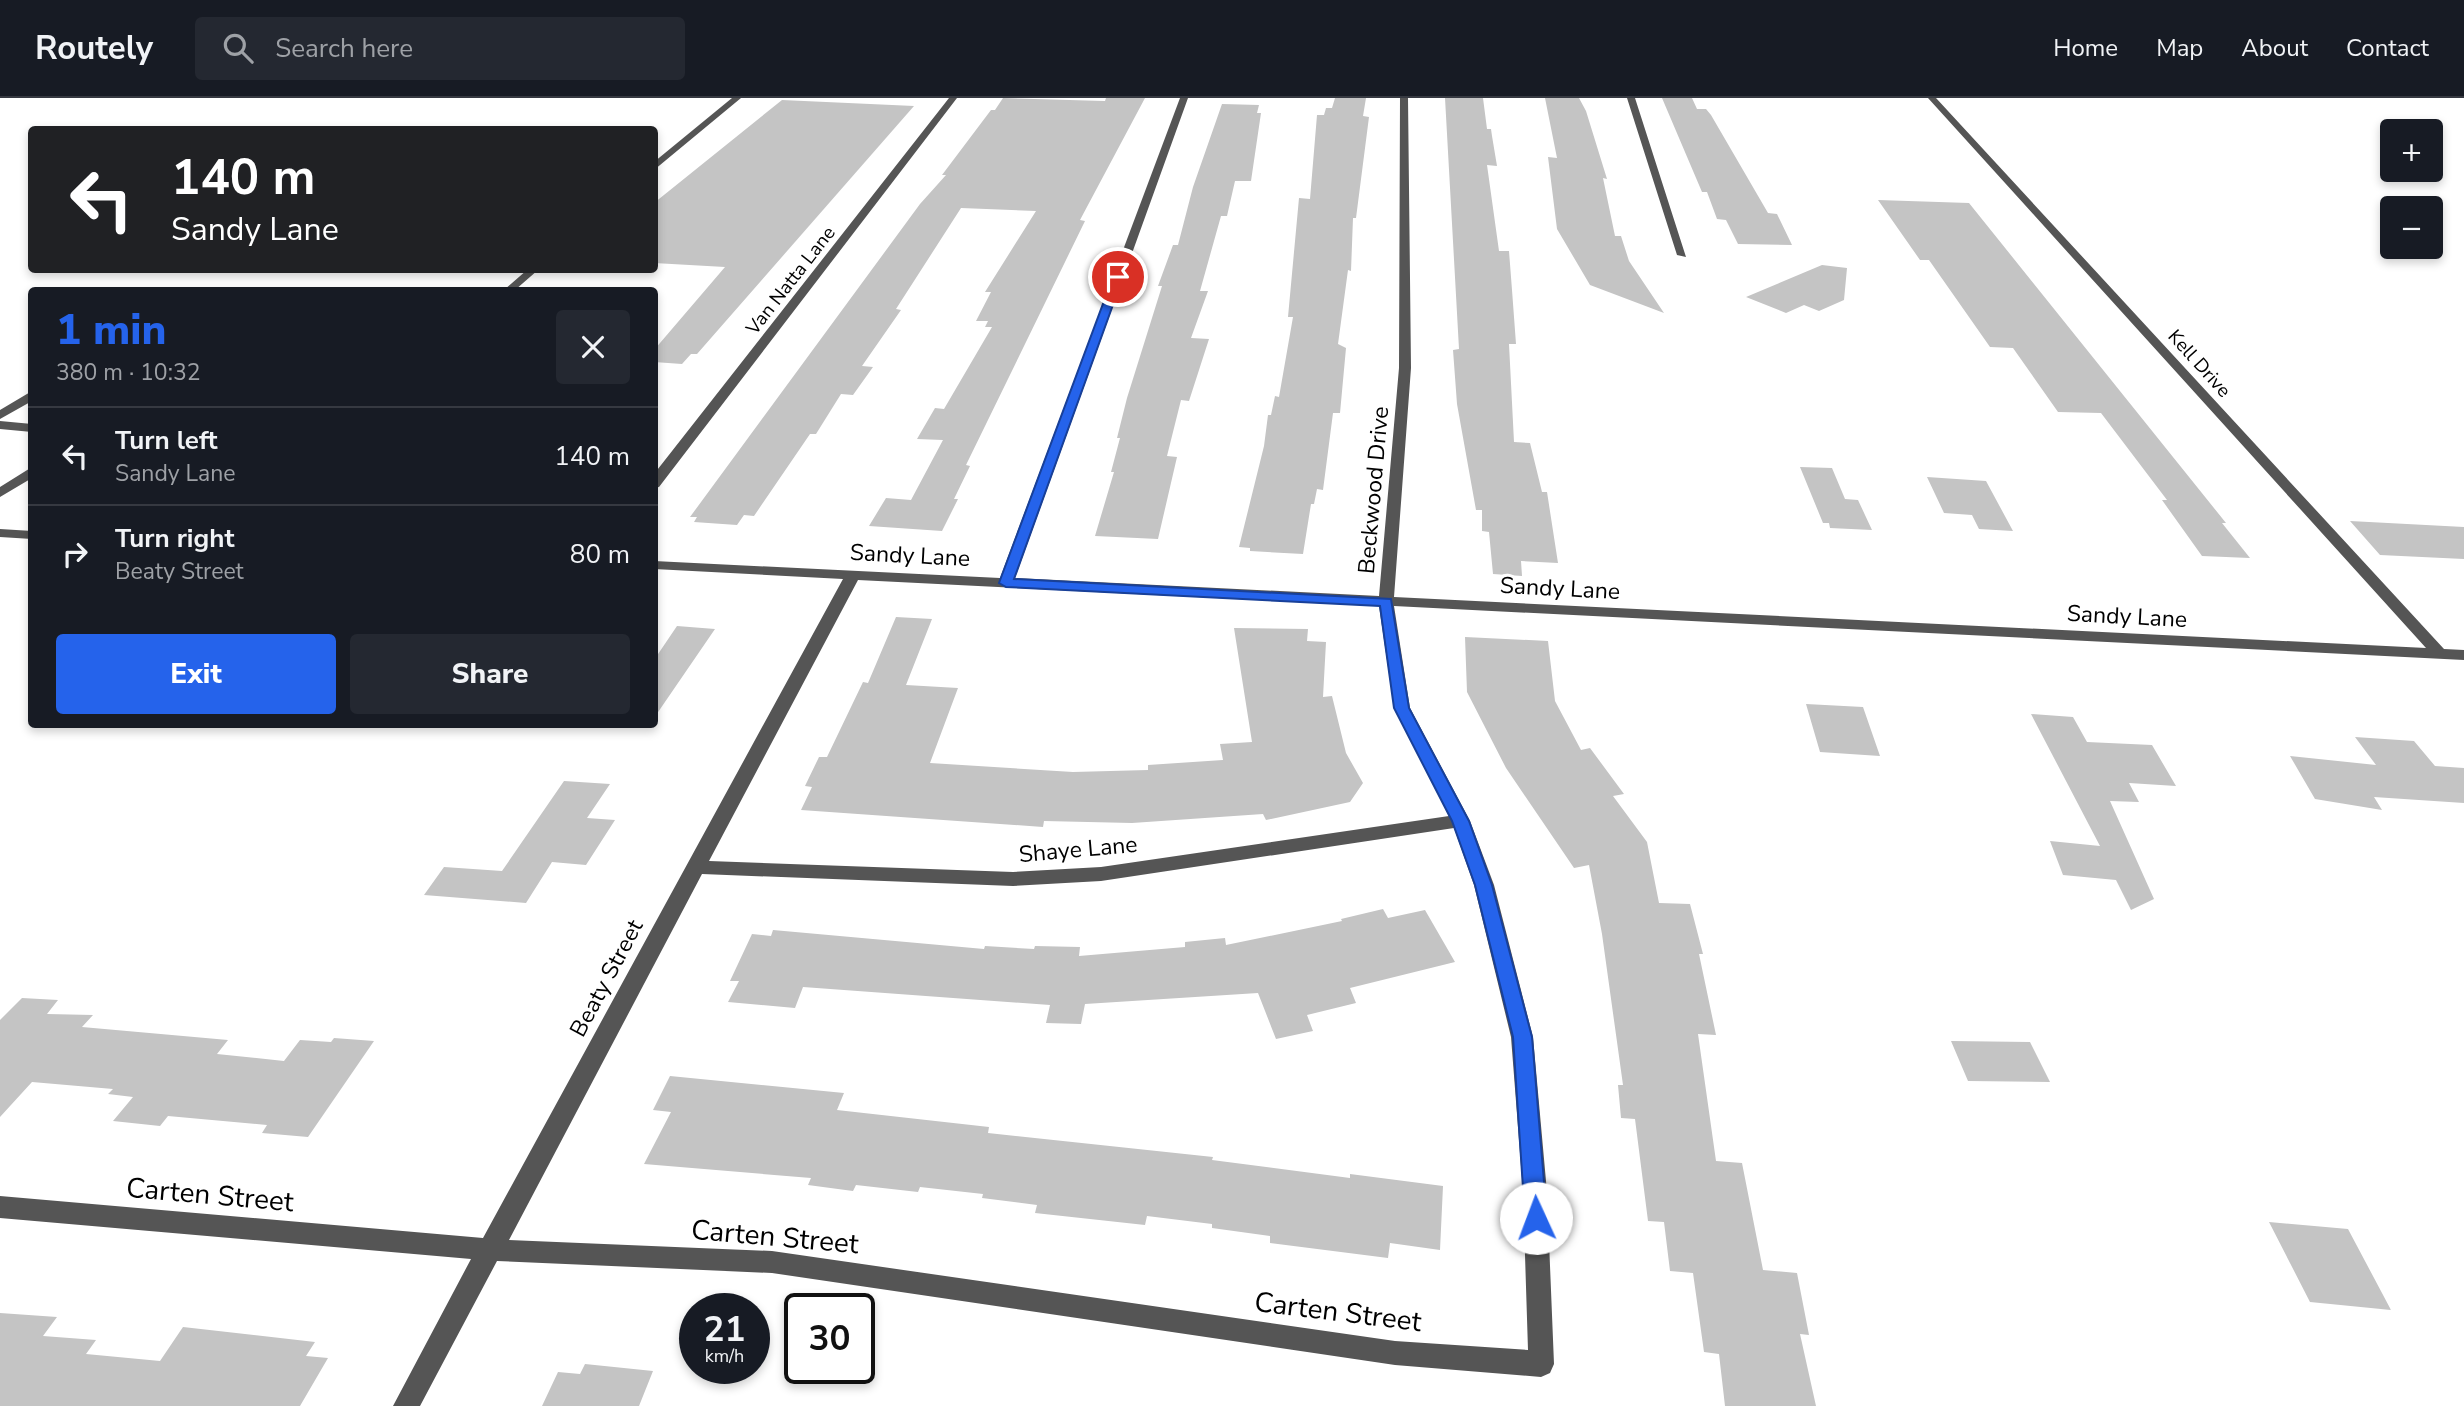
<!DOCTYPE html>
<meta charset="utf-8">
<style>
:root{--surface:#171b24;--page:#242831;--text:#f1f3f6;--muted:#9ea1a6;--line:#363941;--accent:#2563eb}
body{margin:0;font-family:"Nunito Sans",sans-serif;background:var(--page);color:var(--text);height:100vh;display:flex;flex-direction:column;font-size:26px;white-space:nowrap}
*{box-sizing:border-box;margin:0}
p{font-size:23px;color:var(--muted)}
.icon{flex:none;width:38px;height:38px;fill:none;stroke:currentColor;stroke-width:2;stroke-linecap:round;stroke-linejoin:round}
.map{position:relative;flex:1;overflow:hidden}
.side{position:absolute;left:28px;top:189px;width:630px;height:441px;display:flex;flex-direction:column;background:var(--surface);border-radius:7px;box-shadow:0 4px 10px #0003}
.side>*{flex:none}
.banner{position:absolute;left:28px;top:28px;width:630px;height:147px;border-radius:7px;box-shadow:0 4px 10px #0003;background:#202124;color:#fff;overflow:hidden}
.controls{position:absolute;left:2380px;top:21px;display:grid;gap:14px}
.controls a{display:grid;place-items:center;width:63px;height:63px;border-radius:7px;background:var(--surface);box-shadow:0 4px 10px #0003;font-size:35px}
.speed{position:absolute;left:679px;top:1195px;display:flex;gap:14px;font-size:35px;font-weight:700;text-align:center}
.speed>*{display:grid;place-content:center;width:91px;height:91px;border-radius:50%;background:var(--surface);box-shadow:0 4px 10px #0003;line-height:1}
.speed small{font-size:18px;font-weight:400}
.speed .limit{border:4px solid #111;border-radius:10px;background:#fff;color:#111}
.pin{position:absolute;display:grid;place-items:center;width:60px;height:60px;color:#fff;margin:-30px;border:4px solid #fff;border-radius:50%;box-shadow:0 2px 7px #0007}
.me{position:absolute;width:77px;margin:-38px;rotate:358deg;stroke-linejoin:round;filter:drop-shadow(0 0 5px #0008)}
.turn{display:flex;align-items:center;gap:24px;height:147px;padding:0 28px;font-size:32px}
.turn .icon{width:91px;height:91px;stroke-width:2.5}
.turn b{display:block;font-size:49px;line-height:60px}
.round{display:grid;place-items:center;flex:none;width:74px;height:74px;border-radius:7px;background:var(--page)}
.summary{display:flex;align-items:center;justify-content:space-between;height:119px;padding:0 28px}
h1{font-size:42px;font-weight:800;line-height:52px;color:var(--accent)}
.cta{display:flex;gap:14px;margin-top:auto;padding:14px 28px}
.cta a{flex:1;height:80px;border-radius:7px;background:var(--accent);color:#fff;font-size:28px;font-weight:800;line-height:80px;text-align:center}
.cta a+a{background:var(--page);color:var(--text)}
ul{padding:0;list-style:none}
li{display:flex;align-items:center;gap:21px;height:98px;padding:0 28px;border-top:2px solid var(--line)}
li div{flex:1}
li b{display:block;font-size:26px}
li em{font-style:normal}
header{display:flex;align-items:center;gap:42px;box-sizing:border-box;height:98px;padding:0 35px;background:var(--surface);border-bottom:2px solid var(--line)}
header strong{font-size:33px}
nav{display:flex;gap:38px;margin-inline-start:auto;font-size:24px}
.search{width:490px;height:63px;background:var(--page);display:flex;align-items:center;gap:18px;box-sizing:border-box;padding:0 24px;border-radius:7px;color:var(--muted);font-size:26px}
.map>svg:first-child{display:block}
.building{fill:#c4c4c4}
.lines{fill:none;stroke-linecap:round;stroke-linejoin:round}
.minor{fill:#555;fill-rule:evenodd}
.route{fill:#2563eb;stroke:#184099;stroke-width:2}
.labels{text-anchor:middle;stroke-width:6;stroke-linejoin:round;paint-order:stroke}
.far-street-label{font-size:19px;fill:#000;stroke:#fff}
.street-label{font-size:23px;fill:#000;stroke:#fff}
.near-street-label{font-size:28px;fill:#000;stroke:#fff}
</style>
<header>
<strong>Routely</strong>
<div class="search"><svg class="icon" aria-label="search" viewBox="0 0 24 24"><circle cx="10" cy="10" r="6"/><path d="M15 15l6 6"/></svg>Search here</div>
<nav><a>Home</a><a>Map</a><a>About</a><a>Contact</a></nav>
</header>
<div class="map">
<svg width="2464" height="1308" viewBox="0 0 2464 1308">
<rect width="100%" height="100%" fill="#fff"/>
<path class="building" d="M1003,0L1105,3L1106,0H1145L1080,122L1085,123L966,367L970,368L954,401H958L942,433L869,428L886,400L911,402L943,342L917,341L935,310L944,311L992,229H985L988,223H976L991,194H985L1036,113L961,110L896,211L901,212L862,268L873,269L853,297L841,296L816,336H810L754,418L744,417L737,427L694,424L697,419H690L920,106L946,77H942L991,12H995Z
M1335,0H1366L1363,18L1369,19L1356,120H1353L1351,173L1348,172L1338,246L1346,250L1340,315H1333L1323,392L1317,391L1314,406H1311L1303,456L1250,453V450L1239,449L1264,348L1268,317H1271L1275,298L1279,299L1293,219H1288L1299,100L1310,101L1317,17H1324L1326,10H1332Z
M1445,0H1483L1487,31H1491L1492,38L1497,68L1487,67L1499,153H1509L1512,192L1516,246H1509L1514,344L1530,345L1542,394H1547L1558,465L1521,463L1522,478L1493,476L1489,434L1482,433V412H1476L1457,306L1453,252L1459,251Z
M1545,0H1579L1586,13L1607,81L1603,80L1615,138H1621L1629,163L1664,215L1590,187L1557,131L1548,59L1557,60Z
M1662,0H1692L1697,11H1706L1711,17L1768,115L1777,116L1792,147L1738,146L1726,122L1717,121L1707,94H1702Z
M782,2L914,8L697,256H691L682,266L654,264V252L725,169L654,165V105Z
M1222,6L1259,7L1257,15H1261L1251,83H1235L1227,118H1221L1200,193H1208L1191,240L1209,241L1189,303L1181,302L1167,358L1177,359L1158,441L1095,438L1114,374H1111L1120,340H1117L1127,300L1162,188H1158L1173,147H1178L1193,89Z
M1878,102L1969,105L2226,425H2222L2250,460L2202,458L2162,402H2167L2101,315L2058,314L2013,250L1990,249L1929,162H1920Z
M1822,167L1847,170L1844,202L1819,213L1804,207L1786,215L1746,199Z
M1800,369L1832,370L1845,401L1858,402L1872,432L1830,430L1829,425H1823Z
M1927,379L1986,383L2013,433L1979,431L1972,417L1944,415Z
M2350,423L2464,429V461L2380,457Z
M896,519L932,521L906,587L958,590L930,665L1073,674L1148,672V667L1223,662L1220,646L1252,644L1234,530L1308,531L1307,543L1326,544L1323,599L1332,598L1346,655L1363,685L1350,704L1266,722L1263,716L1132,725L1044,723L1043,729L801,712L812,689L805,688L819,659H827L863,584L868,585Z
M677,528L715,531L654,620V562Z
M1465,539L1548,543L1555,603L1581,652L1590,650L1624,696L1613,698L1647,744L1659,805L1690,806L1703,856H1699L1716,937L1698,936L1716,1063L1742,1065L1763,1172L1797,1175L1809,1237L1800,1236L1816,1308H1725L1719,1256L1704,1254L1693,1175L1670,1173L1664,1124L1648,1123L1635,1021L1621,1020L1618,987H1623L1602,836L1589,767L1574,770L1506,670L1467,594Z
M1806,606L1863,609L1880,658L1820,654Z
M2031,616L2073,619L2087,644L2152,647L2176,688L2129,685L2139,704L2110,703L2154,801L2131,812L2116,782L2063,777L2050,743L2100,748Z
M2355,639L2414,643L2435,668L2464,670V705L2374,699L2382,712L2315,701L2290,658L2376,667Z
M564,683L610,686L587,720L615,722L586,767L552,764L526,805L424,797L444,769L502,773Z
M1383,811L1388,820L1425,812L1455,864L1350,890L1356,905L1307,917L1313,933L1276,941L1258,895L1085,906L1081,926L1046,925L1050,907L803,889L795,910L728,904L739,883H730L752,836L771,838L773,832L984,851L985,848L1034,851L1035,848L1080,849L1079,858L1185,849V844L1225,840L1226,847L1342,823L1341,821Z
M22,900L58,902L47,916L93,917L82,929L228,942L217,956L284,963L300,942L331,944L334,940L374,943L308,1039L262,1035L267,1027L168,1018L160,1028L113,1023L133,999L108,996L113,991L32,984L0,1019V922Z
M1951,943L2030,944L2050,984L1968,983Z
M670,978L844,995L837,1012L989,1029L988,1035L1213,1059L1212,1062L1350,1080V1076L1443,1088L1440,1152L1390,1145L1388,1160L1270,1145V1138L1212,1130V1126L1147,1118L1145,1127L1035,1115L1037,1107L982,1100L983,1096L920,1089L918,1094L856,1087L853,1093L808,1087L811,1080L644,1066L671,1014L653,1012Z
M2269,1124L2348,1131L2391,1212L2310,1204Z
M0,1215L57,1219L43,1238L96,1242L86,1256L160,1263L183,1229L315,1244L306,1258L328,1260L300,1308H0Z
M585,1266L653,1273L639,1308H542L558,1274L580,1276Z"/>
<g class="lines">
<path class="minor" d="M732,0H741L654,72V64Z
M949,0H957L659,389L654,390V376Z
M1180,0H1188L1015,480L1379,498L1399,270L1400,0H1408L1411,270L1394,499L2426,550L1928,0H1936L2444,551L2464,552V562L1394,508L1410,610L1470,723L1494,787L1533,939L1547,1094L1554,1266L1550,1275L1541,1279L1395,1267L772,1175L497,1163L420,1308H393L471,1161L0,1120V1098L483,1140L843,481L654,471V463L1000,480ZM858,482L1379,508L1394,610L1449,718L1101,769L1013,774L709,763ZM1454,730L1474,787L1511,939L1523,1094L1528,1252L1395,1243L772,1153L509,1142L702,776L1013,788L1101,783Z
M1627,0H1635L1686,159L1677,157Z
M527,172H538L515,192H504Z
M32,293V303L0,321V312Z
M0,323L32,326V334L0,331Z
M32,369V380L0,399V389Z
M0,431L32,433V441L0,439Z"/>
</g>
<path class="route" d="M1118,176L1123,179L1014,481L1391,501L1409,610L1469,723L1492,787L1532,939L1547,1120L1544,1127L1536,1130L1528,1127L1525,1120L1513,939L1475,787L1452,723L1394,610L1380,508L1006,489L999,485L1113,179Z"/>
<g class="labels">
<g class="far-street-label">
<text transform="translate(790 182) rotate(-52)" y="7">Van Natta Lane</text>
<text transform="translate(2200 265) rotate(48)" y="7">Kell Drive</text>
</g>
<g class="street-label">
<text transform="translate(1373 392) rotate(-85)" y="8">Beckwood Drive</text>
<text transform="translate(910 457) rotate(3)" y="8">Sandy Lane</text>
<text transform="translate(1560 490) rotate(3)" y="8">Sandy Lane</text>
<text transform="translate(2127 518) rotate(3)" y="8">Sandy Lane</text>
<text transform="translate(1078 751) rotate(-5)" y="8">Shaye Lane</text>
<text transform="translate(606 880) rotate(-62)" y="8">Beaty Street</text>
</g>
<g class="near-street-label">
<text transform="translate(210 1096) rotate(5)" y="10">Carten Street</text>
<text transform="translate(775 1138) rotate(5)" y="10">Carten Street</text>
<text transform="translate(1338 1213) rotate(7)" y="10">Carten Street</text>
</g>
</g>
</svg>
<div class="controls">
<a>+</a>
<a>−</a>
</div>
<div class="speed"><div>21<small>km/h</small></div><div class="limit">30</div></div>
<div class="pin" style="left:1118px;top:179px;background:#d93025"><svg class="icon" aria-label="arrive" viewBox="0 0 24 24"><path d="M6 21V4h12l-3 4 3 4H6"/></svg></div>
<svg class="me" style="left:1536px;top:1120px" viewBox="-20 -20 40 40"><circle r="19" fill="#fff"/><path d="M0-13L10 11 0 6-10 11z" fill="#2563eb"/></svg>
<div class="banner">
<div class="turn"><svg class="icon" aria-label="left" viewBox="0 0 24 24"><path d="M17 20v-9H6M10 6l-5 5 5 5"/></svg><div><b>140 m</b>Sandy Lane</div></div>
</div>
<section class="side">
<div class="summary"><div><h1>1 min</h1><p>380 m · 10:32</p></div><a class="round"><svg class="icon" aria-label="close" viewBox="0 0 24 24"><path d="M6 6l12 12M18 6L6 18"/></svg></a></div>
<ul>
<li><svg class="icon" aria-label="left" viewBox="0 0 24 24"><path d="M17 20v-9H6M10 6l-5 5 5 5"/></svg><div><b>Turn left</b><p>Sandy Lane</p></div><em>140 m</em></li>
<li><svg class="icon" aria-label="right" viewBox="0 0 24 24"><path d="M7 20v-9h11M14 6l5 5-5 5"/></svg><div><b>Turn right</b><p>Beaty Street</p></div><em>80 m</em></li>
</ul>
<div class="cta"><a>Exit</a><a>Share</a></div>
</section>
</div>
